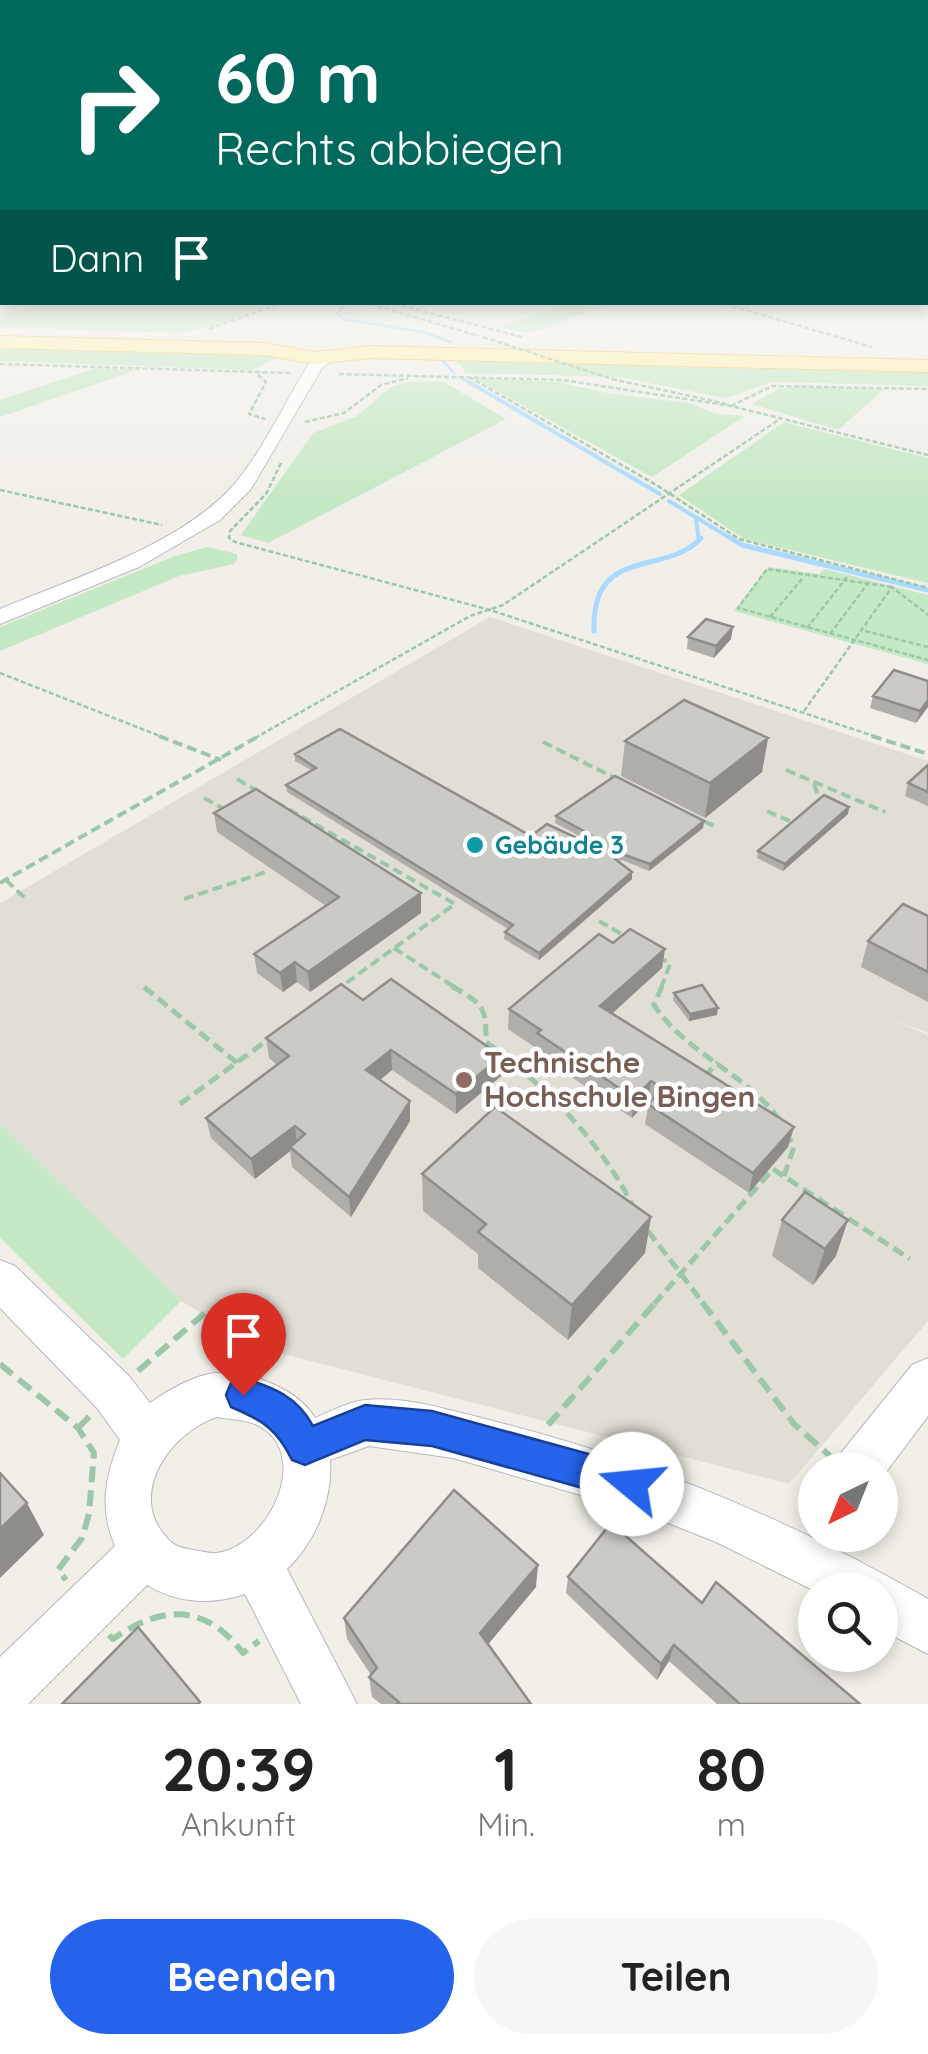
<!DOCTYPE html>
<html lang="de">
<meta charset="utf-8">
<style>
:root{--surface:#fff;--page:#f6f6f6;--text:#222;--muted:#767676;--accent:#2563eb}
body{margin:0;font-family:Quicksand,sans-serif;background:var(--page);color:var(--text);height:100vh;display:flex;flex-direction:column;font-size:38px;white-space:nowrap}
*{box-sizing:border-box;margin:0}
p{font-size:32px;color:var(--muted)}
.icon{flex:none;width:55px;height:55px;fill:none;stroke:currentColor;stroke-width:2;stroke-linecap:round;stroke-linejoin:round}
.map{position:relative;height:1704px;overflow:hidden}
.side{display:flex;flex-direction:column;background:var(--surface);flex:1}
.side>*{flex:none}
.top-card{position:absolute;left:0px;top:0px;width:930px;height:305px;box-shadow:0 5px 15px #0003;background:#00695c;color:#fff;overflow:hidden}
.needle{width:65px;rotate:223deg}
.buttons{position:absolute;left:798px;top:1452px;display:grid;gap:20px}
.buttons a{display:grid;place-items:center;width:100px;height:100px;border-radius:50%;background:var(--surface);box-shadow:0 5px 15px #0003;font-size:50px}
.pin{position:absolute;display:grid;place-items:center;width:85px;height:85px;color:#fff;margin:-102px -42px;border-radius:50% 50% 50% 0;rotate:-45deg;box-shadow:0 0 10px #0007}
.pin .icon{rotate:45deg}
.me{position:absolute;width:110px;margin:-55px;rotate:287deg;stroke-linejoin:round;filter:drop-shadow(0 0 8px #0008)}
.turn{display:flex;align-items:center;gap:35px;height:210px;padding:0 50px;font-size:45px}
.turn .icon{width:130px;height:130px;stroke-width:2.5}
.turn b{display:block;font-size:70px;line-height:85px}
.then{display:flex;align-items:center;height:95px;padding:0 50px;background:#0003;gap:20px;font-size:38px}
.eta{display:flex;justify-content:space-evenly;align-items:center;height:170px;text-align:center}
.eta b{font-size:60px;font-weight:700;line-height:70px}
.primary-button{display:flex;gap:20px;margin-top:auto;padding:20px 50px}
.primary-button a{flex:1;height:115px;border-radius:60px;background:var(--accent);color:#fff;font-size:40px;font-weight:700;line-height:115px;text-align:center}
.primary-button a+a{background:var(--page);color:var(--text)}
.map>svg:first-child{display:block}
.education{fill:#e1ded6}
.green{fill:#c5e8c5}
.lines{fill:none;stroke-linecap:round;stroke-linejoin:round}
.stream-far2{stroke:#aadaff;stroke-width:2.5}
.stream-far1{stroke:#aadaff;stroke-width:4}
.stream{stroke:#aadaff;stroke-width:5}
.minor-casing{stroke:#b5b8bc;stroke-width:2}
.major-casing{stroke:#f2c960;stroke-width:2}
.path-far3{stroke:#9cc7a9;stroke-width:2.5;stroke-dasharray:5 2.5;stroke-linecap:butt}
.path-far2{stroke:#9cc7a9;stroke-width:4;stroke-dasharray:10 5;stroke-linecap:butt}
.path-far1{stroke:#9cc7a9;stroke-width:5;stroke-dasharray:12 6;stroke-linecap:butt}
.path{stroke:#9cc7a9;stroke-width:6;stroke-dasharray:16 8;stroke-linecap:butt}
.minor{fill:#fff;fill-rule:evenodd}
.major{fill:#fff2af;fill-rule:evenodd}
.path-bridge{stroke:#9cc7a9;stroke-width:2.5;stroke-dasharray:5 2.5;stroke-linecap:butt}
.wall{fill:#afaea9}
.shaded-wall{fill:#8f8d8a}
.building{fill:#cccac5;stroke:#8f8d8a;stroke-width:2.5}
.route{fill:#2563eb;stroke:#184099;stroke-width:2.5}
.culture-dot{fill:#0f9aa8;stroke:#fff;stroke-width:4}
.education-dot{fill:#8d6e63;stroke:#fff;stroke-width:4}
.labels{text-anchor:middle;stroke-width:9;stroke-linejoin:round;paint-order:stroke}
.culture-label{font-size:25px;font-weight:bold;fill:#0d838f;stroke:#fff;text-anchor:start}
.near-education-label{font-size:30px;font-weight:bold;fill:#785e54;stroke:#fff;text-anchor:start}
</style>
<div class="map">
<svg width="928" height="1704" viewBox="0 0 928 1704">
<rect width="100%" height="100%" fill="#f1efe8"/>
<path class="education" d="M490,617L928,761V1033L892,1020L928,1035V1321L789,1484L260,1348L181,1301L0,1124V903Z"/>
<path class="green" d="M48,302H277V303L211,327L179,333L0,327V316Z
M570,302L611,303L531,333L498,328Z
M0,348L258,353L276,358L252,370L0,361Z
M455,359L928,373V386L772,382L725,398L619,377L466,373Z
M96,368L137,370L0,417V400Z
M473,378L557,382L612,394L689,403L716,414L745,416L652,477Z
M408,382H444L506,419L268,543L241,535L313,433L357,416L391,387Z
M800,386L884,389L838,430L752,404L778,389Z
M784,422L928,458V583L744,539L679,495Z
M207,547L237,554V559L234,564L179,576L0,651V627L175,556Z
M768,567L819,574L825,569L928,595V664L734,611Z
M0,1124L181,1301L123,1359L0,1238Z"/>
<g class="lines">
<path class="stream-far2" d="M346,302L337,314L343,319L423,332L451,342
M441,359L454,373
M460,377L474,385"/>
<path class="stream-far1" d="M469,382L660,494
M669,501L735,541
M696,520L699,541"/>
<path class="stream" d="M731,538L742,545L928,590
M594,631C591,544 666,577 701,538"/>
<defs>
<path id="minor" d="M322,354L336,357L322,368L251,489L220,520L139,567L0,624V609C73,578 175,547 230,489C258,459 286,401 308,365Z
M0,1260L15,1266L129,1376L150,1403C167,1391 194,1375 216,1373C249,1370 298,1389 315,1418C331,1411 348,1402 365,1400C407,1396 452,1411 493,1421C647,1460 791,1520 928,1599V1654L880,1629V1590L815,1591L716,1542L643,1513L453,1458L369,1446L330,1460C333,1499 315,1543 287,1569L357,1704H301L245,1594C212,1605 179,1604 147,1585L28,1704H0V1657L115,1546C99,1508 105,1477 120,1440L97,1408L0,1308ZM217,1417C229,1419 245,1420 255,1424C315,1451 269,1546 217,1553C210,1554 201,1551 194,1550C182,1548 175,1547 167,1538C126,1494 171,1432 217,1417Z
M928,1358V1416L880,1480V1470H834L841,1453L912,1365Z"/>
<path id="major" d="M0,336L265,343L314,352L370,346L928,360V372L370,358L314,364L265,355L0,348Z"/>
</defs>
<use href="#minor" class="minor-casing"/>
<use href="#major" class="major-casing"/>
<path class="path-far3" d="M363,302L479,336
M387,302L522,337
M718,302L872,347
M209,329L285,302
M0,364L290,373
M339,374L563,380L731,406L928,455
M258,375L266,382L249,414L265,419
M469,377L658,486L739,539L928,588
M612,379L727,404
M731,406L772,386L928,389
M305,422L344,413L381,385L408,378
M281,463L266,494L230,531L229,538L235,542L490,610L880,738
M0,490L162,525
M892,587L767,569L738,608L928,660
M770,617L802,579
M807,628L847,577
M865,631L928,647
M830,634L869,582
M0,673L165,738
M804,711L892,587L928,615
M255,738L470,616L503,605L780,419"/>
<path class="path-far2" d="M159,736L221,760
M872,736L928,754
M543,742L615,778
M786,770L885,812
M237,779L259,792
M814,784L820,801
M204,798L226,810
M276,802L455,904L342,986
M767,811L794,823
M691,815L718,828
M6,880L26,899
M0,883L259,736
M184,899L266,872
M599,921L627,937
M394,948L456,988
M661,988L670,964L661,958"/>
<path class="path-far1" d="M452,986C483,1005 486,1004 486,1042C547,1088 598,1138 633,1206
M662,986L654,1005C687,1055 747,1073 781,1122
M144,987L237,1063
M704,1077L718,1062
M180,1104L269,1039
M784,1176L794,1147L790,1139
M648,1231L704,1304
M654,1304L773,1169L910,1259"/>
<path class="path" d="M702,1302L794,1424L830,1456
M0,1364L78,1428L94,1453L89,1514L82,1538L58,1570L66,1580
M138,1371L206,1312
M548,1425L656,1302
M78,1428L91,1415
M109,1635L113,1639C161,1605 205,1603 243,1653L259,1641"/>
<use href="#minor" class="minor"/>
<use href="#major" class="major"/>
<path class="path-bridge" d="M483,337L612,379"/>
</g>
<path class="wall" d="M688,637L731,639L714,658L687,649Z
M928,681V707L916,723L870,708L873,696Z
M768,738L762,772L705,818L621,776L625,741Z
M295,754L531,836L583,841L585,839L555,823L556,816L704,821L703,828L649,871L622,860L619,862L632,872V879L539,960L504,939L505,932L508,929L287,792L286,785L311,770L295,761Z
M928,765V806L905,796L908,783Z
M849,807L848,814L783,871L757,858L758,851Z
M214,813L421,913L310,992L297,982L283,992L257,973L254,954L326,906L217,832Z
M928,916V1002L861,967L868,941Z
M613,943L665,949L662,968L612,1014L794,1127L788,1147L749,1193L645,1124L649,1102L648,1101L632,1118L536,1053V1048L508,1029L509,1009Z
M674,993L717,1015L689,1021L673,1000Z
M363,1000L501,1076L456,1114L392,1070L380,1080L410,1121L351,1217L292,1167L290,1151L255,1179L211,1138L206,1118L277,1065L269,1058L266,1038Z
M422,1174L651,1217L645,1253L568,1340L478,1268V1254L423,1211Z
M782,1220L836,1256L813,1285L772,1256Z
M568,1577L702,1603L860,1704H717L669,1661L657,1680L566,1593Z
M536,1587L488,1644L531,1704H381L372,1697L369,1677L371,1675L347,1639L344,1618Z"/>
<path class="shaded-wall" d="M733,627L731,639L714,658L716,646Z
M928,700V707L916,723L920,711Z
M768,738L762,772L705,818L710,783Z
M849,807L848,814L783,871L785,864Z
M704,821L703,828L649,871L650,864Z
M632,872V879L539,960V953Z
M421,893V913L310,992L308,972Z
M665,949L662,968L598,1026L600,1006Z
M295,962L297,982L283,992L280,973Z
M718,1008L717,1015L689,1021L690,1014Z
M391,1050L392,1070L368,1090L366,1070Z
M501,1056V1076L456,1114V1094Z
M651,1081L648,1101L632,1118L634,1098Z
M410,1101V1121L351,1217L349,1197Z
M295,1126L297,1146L290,1147V1151L255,1179L251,1159Z
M794,1127L788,1147L749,1193L753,1173Z
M651,1217L645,1253L568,1340L572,1305Z
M848,1220L836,1256L813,1285L825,1249Z
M27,1503L44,1535L0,1578V1529Z
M538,1565L536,1587L480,1654V1633Z
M674,1645L669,1661L657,1680L661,1664Z"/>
<path class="building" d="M706,619L733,627L716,646L688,637Z
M894,670L928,681V700L920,711L873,696Z
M684,700L768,738L710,783L625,741Z
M340,729L531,836L547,824L583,841L591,835L556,816L615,776L704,821L650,864L622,854L615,859L632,872L539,953L505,932L513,925L286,785L316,768L295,754Z
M928,765V792L908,783Z
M256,789L421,893L308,972L295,962L280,973L254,954L339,897L214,813Z
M824,795L849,807L785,864L758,851Z
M903,904L928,916V972L868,941Z
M630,929L665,949L600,1006L794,1127L753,1173L648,1104L663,1089L651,1081L634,1098L537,1033L541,1030L509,1009L599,934L613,943Z
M391,979L501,1056L456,1094L391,1050L366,1070L410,1101L349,1197L290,1147L305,1134L295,1126L251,1159L206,1118L289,1056L266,1038L341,984L363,1000Z
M702,985L718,1008L690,1014L674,993Z
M495,1107L651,1217L572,1305L478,1232L486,1224L422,1174Z
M805,1192L848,1220L825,1249L782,1220Z
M0,1473L27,1503L0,1529Z
M454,1490L538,1565L480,1633L531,1704H397L399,1702L369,1677L377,1668L344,1618Z
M611,1523L702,1603L716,1582L860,1704H740L674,1645L661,1664L568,1577Z
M138,1627L200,1702L198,1704H62Z"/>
<linearGradient id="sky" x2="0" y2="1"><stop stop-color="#8fc3f1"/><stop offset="0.52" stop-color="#f9f8f5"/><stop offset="1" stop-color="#f9f8f5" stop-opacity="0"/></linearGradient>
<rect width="928" height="499" fill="url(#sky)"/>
<path class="route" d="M243,1378C274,1388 297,1396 313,1426L365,1405L432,1411L632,1466L645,1471L650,1484L645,1497L632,1502L432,1446L365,1440L305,1465L292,1460C277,1429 262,1420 231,1407L226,1395L231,1383Z"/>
<circle class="culture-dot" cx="475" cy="845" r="10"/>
<circle class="education-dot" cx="464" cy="1080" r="10"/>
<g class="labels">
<g class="culture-label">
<text x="495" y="854">Gebäude 3</text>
</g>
<g class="near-education-label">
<text x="484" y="1073">Technische<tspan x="484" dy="34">Hochschule Bingen</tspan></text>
</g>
</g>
</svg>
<div class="buttons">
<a><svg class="needle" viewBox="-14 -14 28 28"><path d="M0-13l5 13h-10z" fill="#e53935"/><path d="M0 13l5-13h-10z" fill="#767676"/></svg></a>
<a><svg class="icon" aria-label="search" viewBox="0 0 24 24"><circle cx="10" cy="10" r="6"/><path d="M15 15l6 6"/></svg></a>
</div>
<div class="pin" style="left:243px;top:1395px;background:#d93025"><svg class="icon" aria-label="arrive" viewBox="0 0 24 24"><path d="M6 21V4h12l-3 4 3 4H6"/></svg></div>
<svg class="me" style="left:632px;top:1484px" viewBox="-20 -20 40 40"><circle r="19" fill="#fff"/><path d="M0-13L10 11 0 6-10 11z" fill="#2563eb"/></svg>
<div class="top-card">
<div class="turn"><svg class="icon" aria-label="right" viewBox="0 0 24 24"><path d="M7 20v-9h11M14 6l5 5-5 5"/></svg><div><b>60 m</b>Rechts abbiegen</div></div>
<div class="then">Dann<svg class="icon" aria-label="arrive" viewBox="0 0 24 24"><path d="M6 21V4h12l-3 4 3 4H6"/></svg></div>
</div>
</div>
<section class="side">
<div class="eta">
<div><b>20:39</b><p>Ankunft</p></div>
<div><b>1</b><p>Min.</p></div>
<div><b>80</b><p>m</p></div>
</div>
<div class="primary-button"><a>Beenden</a><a>Teilen</a></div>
</section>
